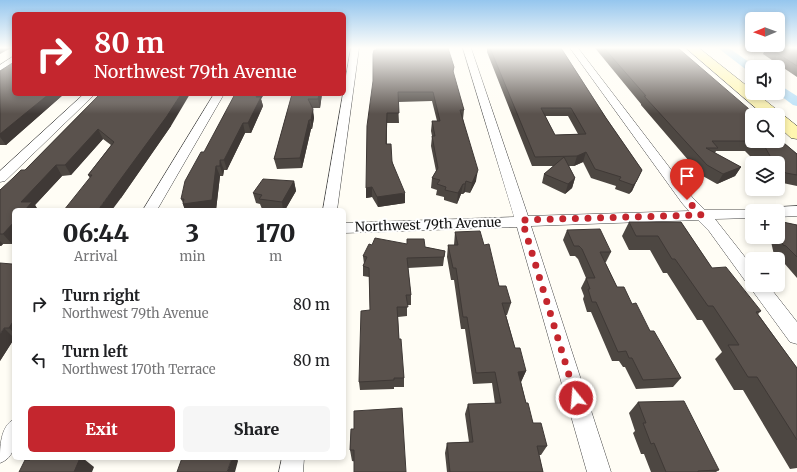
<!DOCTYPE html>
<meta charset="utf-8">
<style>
:root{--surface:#fff;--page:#f6f6f6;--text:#202124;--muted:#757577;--accent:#c4262e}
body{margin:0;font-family:Merriweather,serif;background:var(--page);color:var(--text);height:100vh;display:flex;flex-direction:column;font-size:15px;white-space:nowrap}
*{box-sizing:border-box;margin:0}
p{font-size:13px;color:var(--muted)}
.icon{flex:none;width:22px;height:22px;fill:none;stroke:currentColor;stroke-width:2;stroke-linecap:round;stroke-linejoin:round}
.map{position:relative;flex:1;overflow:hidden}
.panel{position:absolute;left:12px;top:208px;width:334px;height:252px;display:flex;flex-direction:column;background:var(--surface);border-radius:6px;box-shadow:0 2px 6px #0003}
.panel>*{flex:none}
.banner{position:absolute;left:12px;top:12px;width:334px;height:84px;border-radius:6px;box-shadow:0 2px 6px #0003;background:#c4262e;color:#fff;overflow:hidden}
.needle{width:26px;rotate:269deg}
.buttons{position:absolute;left:745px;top:12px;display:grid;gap:8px}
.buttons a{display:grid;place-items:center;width:40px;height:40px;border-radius:6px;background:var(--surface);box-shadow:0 2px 6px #0003;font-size:20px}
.pin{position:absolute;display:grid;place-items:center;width:34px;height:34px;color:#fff;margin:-41px -17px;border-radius:50% 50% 50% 0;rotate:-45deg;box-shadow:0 0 4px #0007}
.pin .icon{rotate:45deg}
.me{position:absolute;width:44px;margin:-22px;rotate:343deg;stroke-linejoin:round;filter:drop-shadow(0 0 3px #0008)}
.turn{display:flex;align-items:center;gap:14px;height:84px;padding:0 16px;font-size:18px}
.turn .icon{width:52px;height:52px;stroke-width:2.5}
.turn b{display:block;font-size:28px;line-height:34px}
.eta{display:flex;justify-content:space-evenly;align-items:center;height:68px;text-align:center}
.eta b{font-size:24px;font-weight:800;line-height:28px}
.action{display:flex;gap:8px;margin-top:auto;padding:8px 16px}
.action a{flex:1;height:46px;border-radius:6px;background:var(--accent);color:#fff;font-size:16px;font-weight:800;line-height:46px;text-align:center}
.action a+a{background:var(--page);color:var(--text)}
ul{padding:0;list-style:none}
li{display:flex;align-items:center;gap:12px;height:56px;padding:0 16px}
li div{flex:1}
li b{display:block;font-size:15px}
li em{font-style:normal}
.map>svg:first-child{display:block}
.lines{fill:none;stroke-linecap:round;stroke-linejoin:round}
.canal{fill:#b9e0f7;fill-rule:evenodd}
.street-casing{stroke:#444;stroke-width:1}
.secondary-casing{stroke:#333;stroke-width:1}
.street{fill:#fff;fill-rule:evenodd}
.secondary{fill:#fff6b0;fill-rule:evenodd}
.wall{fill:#4d4742;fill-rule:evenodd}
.shaded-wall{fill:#3f3936}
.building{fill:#5a524d;stroke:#3f3936;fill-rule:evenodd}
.route{stroke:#c4262e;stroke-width:7;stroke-dasharray:0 12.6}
.labels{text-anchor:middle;stroke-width:4;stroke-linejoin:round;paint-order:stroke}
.street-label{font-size:13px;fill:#111;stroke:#fff}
</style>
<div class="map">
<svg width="797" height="472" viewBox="0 0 797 472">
<rect width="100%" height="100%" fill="#fffdf5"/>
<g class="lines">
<path class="canal" d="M718,48H729L756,67H752V72L748,71Z
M778,84L797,96V106L793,105L777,93Z"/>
<defs>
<path id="street" d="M351,48H359L337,210H323Z
M463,48H471L528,216L689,211L682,203L570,48H578L692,197L705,210H757L758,211H752V218L715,219L752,266V285H768L797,322V344L790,342L752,290L750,284L746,282L709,231L698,220L531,226L611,472H587L517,227L344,233V223L514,217Z
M14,56V63L0,72V65Z
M84,94H95L5,181L0,182V171Z
M214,94H224L157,210H143Z
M797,206V216L778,217V211H772L778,207Z
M14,419C14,436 19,456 0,463C0,446 0,427 14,419Z
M282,458H304L303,472H279Z"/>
<path id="secondary" d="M686,48H699L752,90V93H756L797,126V139L791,138L778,126V115H764Z"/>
</defs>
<use href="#street" class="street-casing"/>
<use href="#secondary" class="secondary-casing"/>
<use href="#street" class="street"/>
<use href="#secondary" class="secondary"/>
</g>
<path class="wall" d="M487,48H561L606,118L642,170L632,191L629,194L615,189L616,186L591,178L583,162L574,166H569L575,178L572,188L565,194L542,183L544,174L554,166H532L487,52ZM545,116H568L578,134L555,135Z
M595,48H678L778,141V134L781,136L779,139L797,154V186L778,182V163H762L759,157H751L745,151H716L715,153L741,167L735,176L717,184L701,175L641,105V104Z
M757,48H797V77L763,54L764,52Z
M377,50L454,67L453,74L464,110L463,119L476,181L470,193L465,192L463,194H461L457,204L444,200V197L436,195L437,190L431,188L432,178L436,171L431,146L432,136L431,131L432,121H437L432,101L398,102L399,123H387V144L405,203L378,207L372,197L366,198Z
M0,71L14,94H64L6,145H0Z
M100,94L171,126L121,198L90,178L88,175L111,145L103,139L71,175L62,176L35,205L38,210H14L12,244H3L1,246H0V190L25,170Z
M235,94H264L261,99L263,106L251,133H245L227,170H224L223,176H220L216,210H185L183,204V203L181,199Z
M292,94H322L320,108H312L314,118L312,129H311L302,168L277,169L274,159Z
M294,181L296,191L285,210H270L262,209L260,204L256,203L253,193Z
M778,221L797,225V278L778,256L774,255L770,237H778Z
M629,222H681L712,268L761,311L758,314L797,368V468L790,469L743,390H734L715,359L722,352L702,320H697L667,273H663L650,250H629L622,236Z
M567,230L611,252L606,262H605L617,287L632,304L650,331L681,378L673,387L636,389L625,367H623L619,361H612L591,312H587L583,299L584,296L581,288L586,278L578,259L575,256H570L563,240Z
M455,232L484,245L499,286L511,303L507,315H506L515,348L526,371L521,382L526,403L533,423L547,446L541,455H539L543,472H447L445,453L447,443L469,442L465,414L468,404H495L492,383L473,384L465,329H461L454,280H451L447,257L448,245H454Z
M407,239L425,247L445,251L443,266L408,268L411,295V305H407V316L398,317L399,339L404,378V387H394V389L360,390L359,382L370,310L369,277L363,276V266L364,264L363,256L372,245L407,244Z
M14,262V339L0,361L12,264Z
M638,402L719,470L716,472H651L644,454H641L633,433L635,431L629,413Z
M351,429L406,472L352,461L350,450Z"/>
<path class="shaded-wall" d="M0,48H11L0,54Z
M49,94H64L6,145L0,137V134Z
M181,94H190L171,126L121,198L112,210H98Z
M258,94H264L261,99L263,106L251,133L248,123L256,97Z
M319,94H322L320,108L318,99Z
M313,109L314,118L312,129L311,120Z
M309,120L311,129L302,168L300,158Z
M243,123L245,133L227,170L224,160Z
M98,129L103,139L71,175L65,165Z
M586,152L583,162L574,166L577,156Z
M220,160L224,170L223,176L220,166Z
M56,165L62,176L35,205L38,210H25L21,202Z
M216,166L220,176L216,210H185L183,204Z
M741,167L735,176L717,184L723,174Z
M478,170L476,181L470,193L472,183Z
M575,178L572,188L565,194L568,184Z
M294,181L296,191L285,210H283L282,202Z
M466,181L465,192L463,194L465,184Z
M636,182L632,191L629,194L633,185Z
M463,184L461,194L457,204L458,193Z
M372,187V197L366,198V188Z
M405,193V203L378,207L377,197Z
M14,222V242L12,244L3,234Z
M0,241L3,244L1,246L0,245Z
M14,320V333L9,328Z
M4,328L14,338V339L0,361V334Z
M526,371L521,382L514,383L518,372Z
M67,458H84V459L94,467L92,472H74Z
M232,458H237L238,461L235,472H227Z"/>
<path class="building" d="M376,48H448L454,67L453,71L464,110H460L478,170L472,183L466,181L465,184H463L458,193L445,190L446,187L437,184L440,180L432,178L438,168L432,136H435L432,121H440L433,92H398L399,113H387L386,144H391L392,162L405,193L377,197L372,187L366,188L367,126L373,81V54L374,50H377Z
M490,48H561L606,118L642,170L636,182L633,185L619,180L621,177L595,169L586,152L577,156L535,157ZM541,108H571L586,134L555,135Z
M604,48H678L756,115H752V141H778V138L797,154V175L786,173L778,166V163H774L765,147H758L751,141H712L718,148H706L741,167L723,174L707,165L644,96H646Z
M769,48H797V66Z
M14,62V94H49L0,134V71Z
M100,94H181L167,116L98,210H64L92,175H88L114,142L98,129L65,165H56L21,202H32L25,210H14V222L3,234H0V190L13,178L21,170H25Z
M235,94H258L256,97H261L248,123H243L224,160H220V166H216L212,200L183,204L184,199H181L185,181L201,152H204Z
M292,94H319L318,99H308L313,109L311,120H309L300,158L274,159Z
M564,157L575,178L568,184L544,174Z
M263,179L294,181L282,202L259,199L262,195L253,193Z
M778,221L797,225V257L786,246L783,245L778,226Z
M629,222H681L712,268L726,267L761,311L756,312L797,368V440L757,377H748L728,345H739L713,306H708L675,259H672L658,236H636Z
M600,229L611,252H600L617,287H624L632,304L636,303L650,331H654L681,378L643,380L632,358H629L626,351L618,352L596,302H592L588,289H590L586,278H595L582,249L579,246H574L567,230Z
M480,231L484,245L489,244L499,286H506L511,303H502L515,348H520L526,371L518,372L526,403H528L533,423H541L547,446H537L543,472H450L447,443L473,442L468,404L501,403L495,372L476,373L467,317H463L456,268H453L448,245H458L455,232Z
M375,238L407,244V239H424L425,247L445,251L444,257L407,258L411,295H406L408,307H397L399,339H401L404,378H394V380L359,382L361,311L370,310L369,268L363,266L367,257L363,256L369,244L372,245Z
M14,262V320L9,328H4L0,334V263L12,264Z
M684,401L719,470L698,471V472H666L654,443L651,444L643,423H646L638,402Z
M402,408L406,472H354V450H350L351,429H354V411Z
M31,458H80L74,472H19L25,460H30Z
M182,458H232L227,472H177Z"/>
<linearGradient id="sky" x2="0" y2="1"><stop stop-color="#95c6ee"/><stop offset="0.42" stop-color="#fffefa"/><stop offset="1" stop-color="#fffefa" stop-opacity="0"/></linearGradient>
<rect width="797" height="114" fill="url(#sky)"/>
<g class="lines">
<path class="route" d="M576,398L522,220L701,215L687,200"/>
</g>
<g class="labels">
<g class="street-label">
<text transform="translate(428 224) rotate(-2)" y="5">Northwest 79th Avenue</text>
</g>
</g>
</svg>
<div class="buttons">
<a><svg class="needle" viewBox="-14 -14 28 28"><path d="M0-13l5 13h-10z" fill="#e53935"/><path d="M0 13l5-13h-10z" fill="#757577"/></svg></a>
<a><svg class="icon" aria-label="sound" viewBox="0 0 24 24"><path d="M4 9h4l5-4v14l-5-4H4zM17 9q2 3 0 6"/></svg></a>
<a><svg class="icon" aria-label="search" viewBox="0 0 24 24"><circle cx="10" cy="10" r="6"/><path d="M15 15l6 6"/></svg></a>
<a><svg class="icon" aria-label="layers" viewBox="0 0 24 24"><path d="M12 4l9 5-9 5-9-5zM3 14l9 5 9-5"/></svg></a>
<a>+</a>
<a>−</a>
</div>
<div class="pin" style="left:687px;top:200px;background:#d93025"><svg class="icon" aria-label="arrive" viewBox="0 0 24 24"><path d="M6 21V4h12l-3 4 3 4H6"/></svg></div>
<svg class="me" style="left:576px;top:398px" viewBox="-20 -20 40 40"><circle r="17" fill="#c4262e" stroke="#fff" stroke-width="3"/><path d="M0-11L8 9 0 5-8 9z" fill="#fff"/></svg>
<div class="banner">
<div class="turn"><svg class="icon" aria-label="right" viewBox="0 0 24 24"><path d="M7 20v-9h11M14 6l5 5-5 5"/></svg><div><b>80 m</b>Northwest 79th Avenue</div></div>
</div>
<section class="panel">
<div class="eta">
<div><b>06:44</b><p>Arrival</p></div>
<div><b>3</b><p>min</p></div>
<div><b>170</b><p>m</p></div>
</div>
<ul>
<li><svg class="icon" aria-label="right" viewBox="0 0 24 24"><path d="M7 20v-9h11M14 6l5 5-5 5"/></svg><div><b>Turn right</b><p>Northwest 79th Avenue</p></div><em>80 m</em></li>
<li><svg class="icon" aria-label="left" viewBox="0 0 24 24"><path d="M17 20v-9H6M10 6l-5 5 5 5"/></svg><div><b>Turn left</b><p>Northwest 170th Terrace</p></div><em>80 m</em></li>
</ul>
<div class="action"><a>Exit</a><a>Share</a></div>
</section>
</div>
